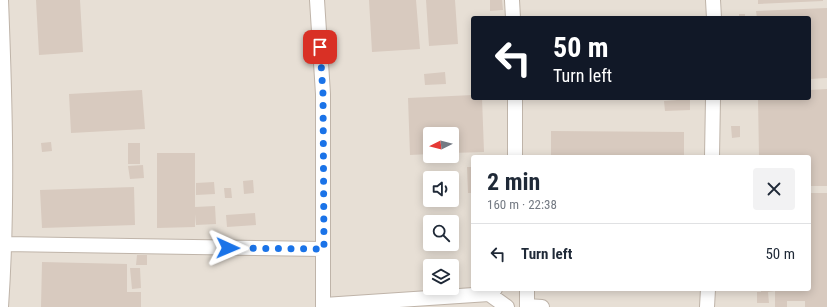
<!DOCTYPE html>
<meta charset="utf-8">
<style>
:root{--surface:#fff;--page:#f2f2f3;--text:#1f2937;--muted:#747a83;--line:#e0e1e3}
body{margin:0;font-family:"Roboto Condensed",sans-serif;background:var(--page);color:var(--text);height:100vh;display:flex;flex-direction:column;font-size:15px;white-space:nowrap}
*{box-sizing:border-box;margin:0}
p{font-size:13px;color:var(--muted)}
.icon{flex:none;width:22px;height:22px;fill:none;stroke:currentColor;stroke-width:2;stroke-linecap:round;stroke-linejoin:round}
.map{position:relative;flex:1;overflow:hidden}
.drawer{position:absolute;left:471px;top:155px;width:340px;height:136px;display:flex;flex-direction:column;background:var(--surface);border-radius:4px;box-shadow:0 2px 10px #0003}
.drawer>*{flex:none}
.banner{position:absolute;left:471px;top:16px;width:340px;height:84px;border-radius:4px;box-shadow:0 2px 10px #0003;background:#111827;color:#fff;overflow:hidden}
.needle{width:26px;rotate:264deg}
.tools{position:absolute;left:423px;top:127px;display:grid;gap:8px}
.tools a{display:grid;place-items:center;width:36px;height:36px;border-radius:4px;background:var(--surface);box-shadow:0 2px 10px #0003;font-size:20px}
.pin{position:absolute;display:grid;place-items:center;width:34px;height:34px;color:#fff;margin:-17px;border-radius:8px;box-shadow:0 2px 6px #0006}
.me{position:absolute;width:44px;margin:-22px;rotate:91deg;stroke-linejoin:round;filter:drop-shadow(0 0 3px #0008)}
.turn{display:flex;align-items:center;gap:14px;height:84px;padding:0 16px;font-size:18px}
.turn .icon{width:52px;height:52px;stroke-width:2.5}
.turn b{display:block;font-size:28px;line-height:34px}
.round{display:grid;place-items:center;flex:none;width:42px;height:42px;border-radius:4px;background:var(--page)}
.head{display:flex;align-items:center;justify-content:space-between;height:68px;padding:0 16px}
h1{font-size:24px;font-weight:700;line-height:30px}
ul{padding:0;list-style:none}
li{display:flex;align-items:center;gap:12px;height:60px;padding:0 16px;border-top:1px solid var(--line)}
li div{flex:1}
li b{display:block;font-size:15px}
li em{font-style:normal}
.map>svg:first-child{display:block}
.residential{fill:#e7dfd5;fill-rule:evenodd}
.building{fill:#d8cabf}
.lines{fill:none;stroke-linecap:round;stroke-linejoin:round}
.minor-casing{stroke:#bfb4a9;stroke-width:16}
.minor{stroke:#fff;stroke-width:14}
.route{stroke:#1a73e8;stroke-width:7;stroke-dasharray:0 12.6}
</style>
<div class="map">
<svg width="827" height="307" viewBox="0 0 827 307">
<rect width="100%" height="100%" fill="#f3ede7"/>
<path class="residential" d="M0,0H827V307H0ZM473,18H809V98H473ZM430,134H452V156H430ZM473,157H809V289H473ZM430,178H452V200H430ZM430,222H452V244H430ZM430,266H452V288H430Z"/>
<path class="building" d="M36,0H80L83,52L39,55Z
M369,0H416L420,49L372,52Z
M426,0H455L458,44L429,46Z
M490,0H502L503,10L490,11Z
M758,0H823V1L758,4Z
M827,8V78L809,79V18H757L756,11Z
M739,14H745V18H739Z
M445,72L446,84L425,85L424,74Z
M827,89V186H809V157H759L758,98H809V90Z
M142,90L145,129L71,133L69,94Z
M473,95V98H482L484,152L452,153V134H430V154L410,155L408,98Z
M690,99V110L665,111L664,101Z
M731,126H740V137L732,138Z
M551,131L684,132V157H551Z
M51,142L52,151L42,152L41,143Z
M128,143H140V164H128Z
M157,153H195V207L215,206L216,224L196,225L195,214V227L157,228Z
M143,165L144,178L130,179L128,166Z
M467,167H473V193H468Z
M253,180L254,193L244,194L243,181Z
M214,182L215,194L196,195V183Z
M134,187L135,225L42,228L40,190Z
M224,188H231L232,198H225Z
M809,193H827V307H805V301H787V307H775V291L768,292L769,303H757V292H761V289H809Z
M255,213L256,225L227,227L226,215Z
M137,255H147V265H136Z
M42,262L127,264V292H141V307H41Z
M130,268H140L141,288L132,289Z"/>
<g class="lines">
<defs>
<path id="minor" d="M317,0L323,94V307
M512,0L513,18
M713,0L714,18
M515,98V157
M712,157L713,98
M5,244L323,249
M527,289V307
M489,294L507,307
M324,305L489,294L495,289
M527,306L542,307
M1,307C8,205 5,102 1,0
M707,307L708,289"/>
</defs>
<use href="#minor" class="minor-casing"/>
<use href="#minor" class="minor"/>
</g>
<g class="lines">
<path class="route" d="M228,248L324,249L323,94L320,47"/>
</g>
</svg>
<div class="tools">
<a><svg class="needle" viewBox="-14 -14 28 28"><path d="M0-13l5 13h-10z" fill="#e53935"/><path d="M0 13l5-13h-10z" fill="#747a83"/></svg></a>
<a><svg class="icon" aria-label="sound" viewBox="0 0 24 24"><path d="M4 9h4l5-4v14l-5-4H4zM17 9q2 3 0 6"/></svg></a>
<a><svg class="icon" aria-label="search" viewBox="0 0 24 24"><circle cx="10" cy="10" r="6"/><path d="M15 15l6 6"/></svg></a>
<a><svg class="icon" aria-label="layers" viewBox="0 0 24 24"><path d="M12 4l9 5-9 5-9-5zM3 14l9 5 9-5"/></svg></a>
</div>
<div class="pin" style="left:320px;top:47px;background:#d93025"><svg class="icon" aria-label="arrive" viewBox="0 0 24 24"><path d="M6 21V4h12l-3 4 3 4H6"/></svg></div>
<svg class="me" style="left:228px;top:248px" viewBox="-20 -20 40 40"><path d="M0-17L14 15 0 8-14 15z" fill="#1a73e8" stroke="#fff" stroke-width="4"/></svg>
<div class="banner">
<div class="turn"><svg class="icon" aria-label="left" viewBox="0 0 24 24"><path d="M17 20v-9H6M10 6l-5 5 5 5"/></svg><div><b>50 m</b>Turn left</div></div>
</div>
<section class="drawer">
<div class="head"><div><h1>2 min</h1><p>160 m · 22:38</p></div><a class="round"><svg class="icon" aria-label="close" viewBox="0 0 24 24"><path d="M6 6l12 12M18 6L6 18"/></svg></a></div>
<ul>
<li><svg class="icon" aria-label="left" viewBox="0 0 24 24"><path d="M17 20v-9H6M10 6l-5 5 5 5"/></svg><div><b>Turn left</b></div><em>50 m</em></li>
</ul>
</section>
</div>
